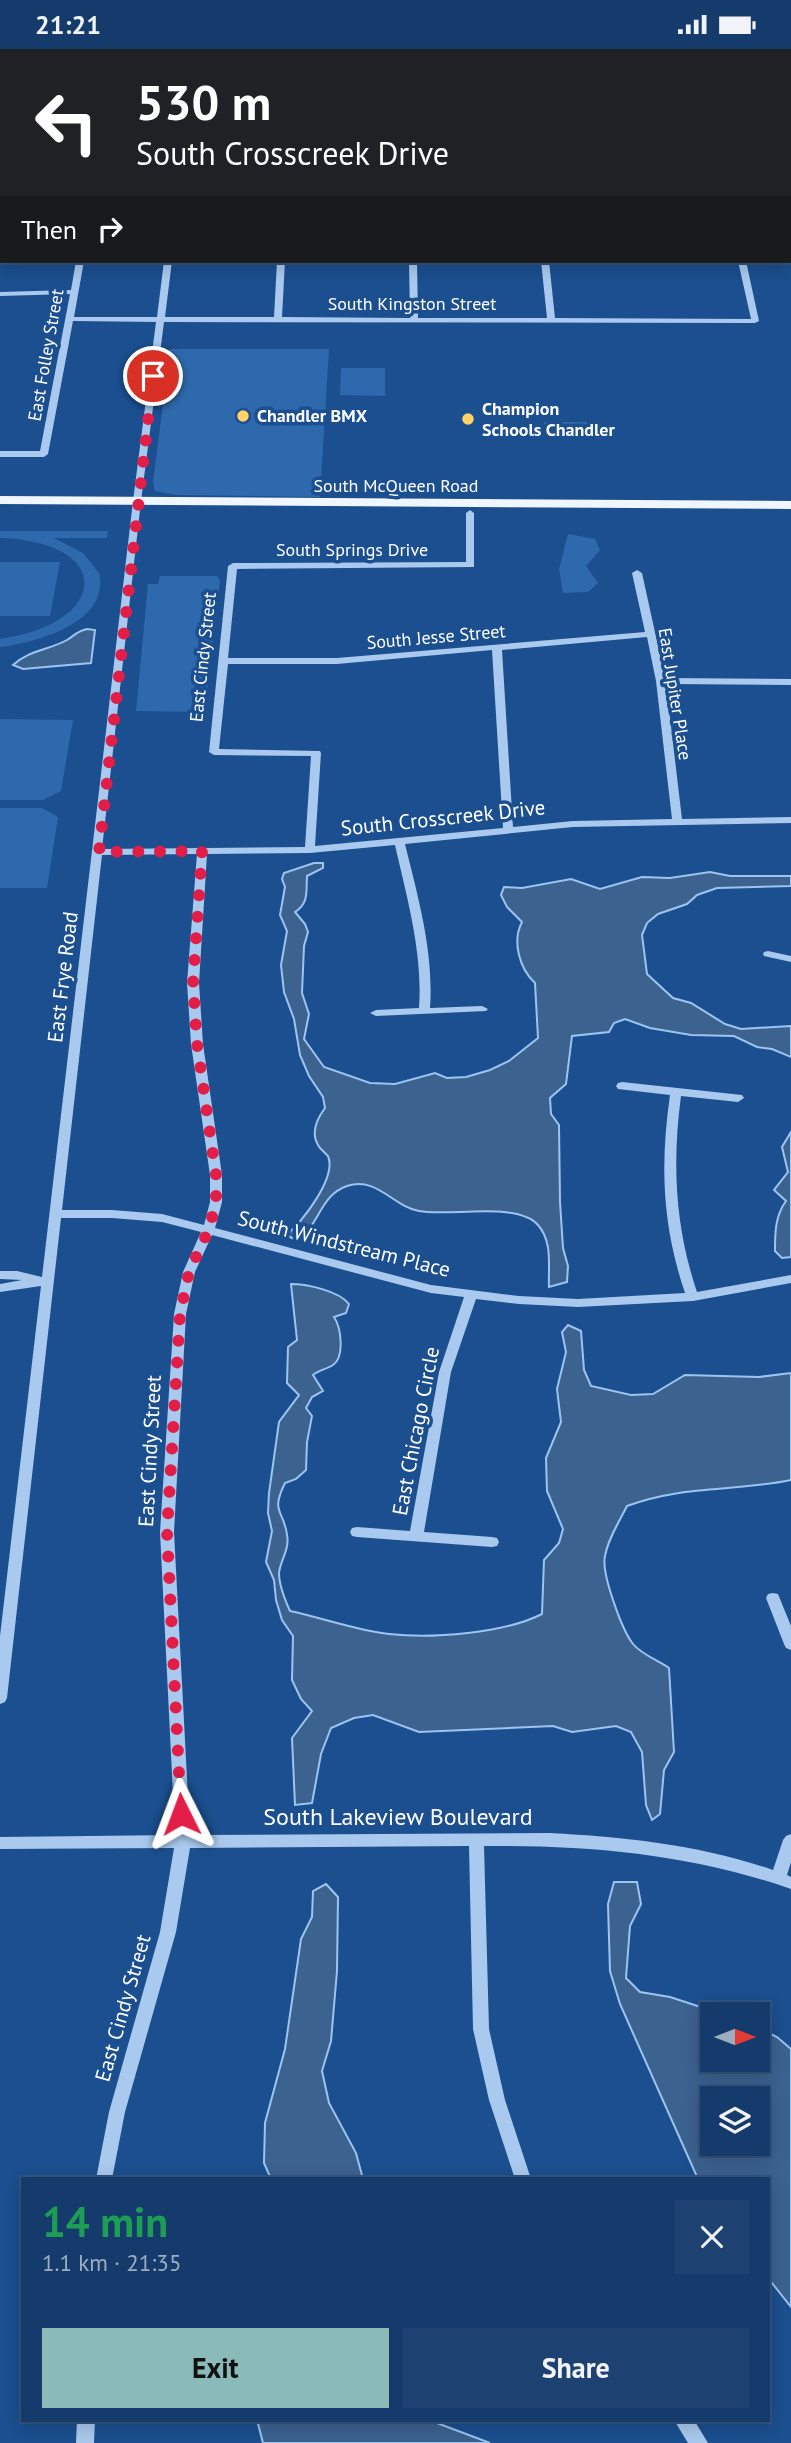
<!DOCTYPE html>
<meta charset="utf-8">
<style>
:root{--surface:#143b6b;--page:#1d4271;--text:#f1f3f6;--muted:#9dadc1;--line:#33557e;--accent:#8bbbb9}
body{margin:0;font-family:"PT Sans",sans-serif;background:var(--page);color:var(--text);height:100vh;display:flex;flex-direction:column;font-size:26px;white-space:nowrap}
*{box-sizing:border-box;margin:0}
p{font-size:23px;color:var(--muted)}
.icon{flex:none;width:38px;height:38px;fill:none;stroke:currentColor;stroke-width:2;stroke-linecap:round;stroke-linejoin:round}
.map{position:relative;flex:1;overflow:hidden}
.side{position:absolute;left:21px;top:2128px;width:749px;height:245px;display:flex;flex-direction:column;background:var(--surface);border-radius:0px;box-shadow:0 4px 18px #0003,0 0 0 2px var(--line)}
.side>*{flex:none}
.top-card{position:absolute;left:0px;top:0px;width:791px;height:214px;box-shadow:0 4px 18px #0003,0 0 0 2px var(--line);background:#202124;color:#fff;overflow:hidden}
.needle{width:46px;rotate:90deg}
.controls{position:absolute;left:700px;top:1953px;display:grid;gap:14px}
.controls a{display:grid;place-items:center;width:70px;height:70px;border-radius:0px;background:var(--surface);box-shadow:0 4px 18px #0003,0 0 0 2px var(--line);font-size:35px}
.pin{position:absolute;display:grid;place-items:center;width:60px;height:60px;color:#fff;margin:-30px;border:4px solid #fff;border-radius:50%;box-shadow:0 2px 7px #0007}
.me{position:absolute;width:77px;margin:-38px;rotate:357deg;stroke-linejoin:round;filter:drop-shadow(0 0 5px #0008)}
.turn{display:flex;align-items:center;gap:24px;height:147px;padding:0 21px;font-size:32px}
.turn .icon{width:91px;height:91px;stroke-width:2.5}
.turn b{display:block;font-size:49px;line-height:60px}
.then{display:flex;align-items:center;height:66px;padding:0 21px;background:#0003;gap:14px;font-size:26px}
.round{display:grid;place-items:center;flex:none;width:74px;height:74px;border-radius:0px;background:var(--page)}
.overview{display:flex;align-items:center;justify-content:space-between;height:119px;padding:0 21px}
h1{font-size:42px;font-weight:700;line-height:52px;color:#1e9e55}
.button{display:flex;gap:14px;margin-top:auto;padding:14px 21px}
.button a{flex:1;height:80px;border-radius:0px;background:var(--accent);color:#111;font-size:28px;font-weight:700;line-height:80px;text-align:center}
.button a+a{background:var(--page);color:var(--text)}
.status{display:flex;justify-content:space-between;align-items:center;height:49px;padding:0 35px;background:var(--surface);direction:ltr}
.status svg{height:19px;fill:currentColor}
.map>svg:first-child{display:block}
.green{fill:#2e69ad}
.water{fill:#3c6290;stroke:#9cc4f0;stroke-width:2;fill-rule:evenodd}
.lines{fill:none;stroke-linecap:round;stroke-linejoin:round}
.minor{fill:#a9c9ee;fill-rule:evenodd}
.major{fill:#f0f6ff;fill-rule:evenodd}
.route{stroke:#e11d48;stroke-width:12;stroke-dasharray:0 21.6}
.poi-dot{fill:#ffd166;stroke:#1b4f8f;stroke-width:2.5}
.labels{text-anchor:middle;stroke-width:7;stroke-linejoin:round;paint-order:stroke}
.far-street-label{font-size:18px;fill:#fff;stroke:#1b4f8f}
.far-poi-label{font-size:18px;font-weight:bold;fill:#fff;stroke:#1b4f8f;text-anchor:start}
.street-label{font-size:21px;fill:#fff;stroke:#1b4f8f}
.near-street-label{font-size:24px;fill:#fff;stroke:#1b4f8f}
</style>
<div class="status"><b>21:21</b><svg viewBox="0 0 49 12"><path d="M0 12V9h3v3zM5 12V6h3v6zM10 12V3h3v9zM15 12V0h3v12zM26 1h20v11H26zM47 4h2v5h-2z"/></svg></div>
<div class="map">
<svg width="791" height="2394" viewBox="0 0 791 2394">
<rect width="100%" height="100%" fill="#1b4f8f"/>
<path class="green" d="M170,300H329L320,448L175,446L155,442L153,433Z
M341,319H385V347L340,346Z
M544,373H589L590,386H544Z
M0,482H108L107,489H54L83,504L99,524C110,574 37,593 0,598V590C108,575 117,493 0,489Z
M568,485L595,490L600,501L586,517L598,534L588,543L563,544L559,520Z
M0,513H60L50,567H0Z
M160,527H217L220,532L205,663L136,662L148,535H158Z
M0,670L73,671L61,742L43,751H0Z
M0,759H42L58,768L47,839H0Z"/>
<path class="water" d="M87,580L95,581L91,614L23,620L13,616C29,601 49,601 67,591C74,587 77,582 87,580Z
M314,814H323V819L307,827C306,843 309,854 295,863L305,875L308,883L304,897L302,944L309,965L304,990L324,1018L370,1034L395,1035L435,1024L447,1029L466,1028L490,1021L509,1012L538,989L535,934C519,919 512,892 522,873L507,858L501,846L504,838L522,839L571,830L600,840L642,828L670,829L710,823L730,827H791V837L717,839L697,846L687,855L658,865L647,874L642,886L647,925L673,949L691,954L725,975L741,980L791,977V1008L772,1000L757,998L734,987L691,986L650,979L625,970L614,974L609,983L572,987L566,1035L550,1049L551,1065L559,1076L560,1153L563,1199L568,1217L567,1233L549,1238C548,1217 553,1193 538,1176C518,1152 448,1168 419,1162C392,1157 377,1127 347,1137C327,1144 322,1161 312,1176C309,1182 302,1186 296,1191L286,1186C302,1174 337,1128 328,1107C327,1106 321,1100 320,1099C310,1086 316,1071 325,1059L323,1048L309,1027L300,1006L294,970L284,943L281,916L287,882L280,866L285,838L282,830L284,824Z
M791,1083V1208L782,1209L775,1202C775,1184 775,1167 786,1152L774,1141L788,1123L782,1098Z
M291,1235C307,1235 339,1242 349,1255L346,1264L334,1268C341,1278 345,1308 333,1316C327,1320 319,1321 313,1326L323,1342L312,1348L306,1359L312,1367L307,1393L306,1421L296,1430L285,1434C270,1464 284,1461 287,1486C290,1500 280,1512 279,1524C279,1536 285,1551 290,1562C323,1569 355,1581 389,1585C432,1590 505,1584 542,1565L544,1511L559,1494L563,1480L547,1442L546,1409L561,1373L557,1340L566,1303L562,1283L568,1276L581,1282L584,1321L591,1337L631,1346L653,1345L685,1326L759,1328L791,1324V1431C734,1443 683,1436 627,1457C619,1473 608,1490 605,1507C601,1524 622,1581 633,1595C641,1605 659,1612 669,1619L674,1703L664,1721L660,1765L652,1771L646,1756L642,1703L631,1683L616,1677L572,1683L553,1677L419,1683L373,1666L354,1669L331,1679L321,1705L312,1754L295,1756L292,1689L312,1662L301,1650L292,1631L293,1587L282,1571L276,1551L274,1531L266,1513L272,1482L268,1464L269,1444L279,1373L299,1346L287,1334L288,1298L297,1291Z
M614,1833H637L641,1855L630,1877L626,1929L640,1943L670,1948L722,1965H712V2011H758V1979L777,1988L791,2000V2258L768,2229V2130H698L620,1955L610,1922L608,1855ZM758,2049V2095H712V2049Z
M326,1835L338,1848L337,1922L331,1992L322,2022L329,2054L356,2104L363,2130H271L264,2114L265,2074L285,2000L301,1890L312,1868L313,1842Z
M257,2371H429L490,2394H263Z"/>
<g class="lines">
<path class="minor" d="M193,0H199V2H193Z
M0,62H2V66H0Z
M0,98H2V109H0Z
M0,186H2V190H0Z
M76,212H84L74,268H157L164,212H172L165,268H274L277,212H285L282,268L410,269L409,212H417L418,269H547L541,212H549L555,269L751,270L738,212H746L759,272L755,274L164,273L141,452L102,800L305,798L311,707L214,706L209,703L228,517L233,514L466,513V464L470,461L474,464V518L237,520L228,609H337L645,583L632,524L637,521L642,524L665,629L791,630V636L666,635L682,770L791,768V774L573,778L405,795C418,848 434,903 430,959L482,957L488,960L486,962L376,967L370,964L376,961L419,959C423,904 407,849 395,796L310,804L207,805L199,934L203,995L222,1126V1153L215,1179L431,1236L519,1247L578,1250L685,1244C662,1176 660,1116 670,1046L618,1040L616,1037L618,1034L622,1033L742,1046L744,1049L738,1053L681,1047C672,1115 675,1178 697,1243L791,1226V1234L693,1252L578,1258L519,1255L476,1250L451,1323L424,1483L492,1488L497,1489L499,1493L497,1497L492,1498L357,1488L352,1487L350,1483L352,1479L357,1478L410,1482L439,1323L464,1248L431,1244L212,1186L195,1223L186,1265L174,1483L190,1786L550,1784C625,1788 701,1796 773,1821L783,1791L786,1787L791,1785V1813L787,1826L791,1828V1840C691,1805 589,1796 484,1797L489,1980L505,2051L531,2130H515L489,2051L473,1980L469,1797L190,1799L176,1883L125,2063L112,2130H96L109,2063L160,1883L174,1799L0,1800V1788L175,1786L160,1483L174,1265L183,1223L201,1183L162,1173L112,1169H61L7,1649L5,1653L0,1655V1587L41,1237L0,1243V1235L22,1231L0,1230V1222H17L42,1228L133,452L156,273L73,272L48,405L44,408H0V402H40L70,245L0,247V243L71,241ZM647,588L656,632L672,770L573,772L513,778L502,601ZM492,601L503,779L315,797L321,704L320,702L219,700L228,615H337ZM197,805L187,934L191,995L210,1126V1153L204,1176L162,1165L112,1161H62L102,806Z
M768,902L791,907V913L764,907L763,905L764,903Z
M773,1544L778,1545L791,1577V1601L786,1599L784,1595L766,1549L768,1545Z
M77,2371H95L94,2394H76Z
M674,2371H694L708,2394H688Z"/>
<path class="major" d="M0,447L791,452V460L0,455Z"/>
</g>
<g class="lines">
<path class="route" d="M153,327L99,803L202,802L193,934L197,995L216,1126V1153L209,1180L189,1223L180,1265L167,1483L181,1765"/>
</g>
<g class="poi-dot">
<circle cx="243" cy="367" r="7"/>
<circle cx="468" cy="370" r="7"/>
</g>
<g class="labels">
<g class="far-street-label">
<text x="412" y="261">South Kingston Street</text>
<text transform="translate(46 306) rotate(-80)" y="6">East Folley Street</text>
<text x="396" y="443">South McQueen Road</text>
<text x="352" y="507">South Springs Drive</text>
<text transform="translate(436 588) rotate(-5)" y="6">South Jesse Street</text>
<text transform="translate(203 608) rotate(-84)" y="6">East Cindy Street</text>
<text transform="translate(675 645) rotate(81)" y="6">East Jupiter Place</text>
</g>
<g class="far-poi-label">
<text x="482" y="366">Champion<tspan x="482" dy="21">Schools Chandler</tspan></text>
<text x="257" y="373">Chandler BMX</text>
</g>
<g class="street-label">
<text transform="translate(443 769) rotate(-6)" y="7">South Crosscreek Drive</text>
<text transform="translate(63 928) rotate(-83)" y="7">East Frye Road</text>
<text transform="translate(344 1195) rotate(14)" y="7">South Windstream Place</text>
<text transform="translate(416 1382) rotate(-79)" y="7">East Chicago Circle</text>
<text transform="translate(150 1402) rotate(-87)" y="7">East Cindy Street</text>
<text transform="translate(123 1959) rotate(-74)" y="7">East Cindy Street</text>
</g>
<g class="near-street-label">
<text x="398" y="1776">South Lakeview Boulevard</text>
</g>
</g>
</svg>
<div class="controls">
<a><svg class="needle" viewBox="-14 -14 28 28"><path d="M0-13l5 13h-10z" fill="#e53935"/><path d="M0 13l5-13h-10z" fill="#9dadc1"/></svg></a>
<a><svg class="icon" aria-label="layers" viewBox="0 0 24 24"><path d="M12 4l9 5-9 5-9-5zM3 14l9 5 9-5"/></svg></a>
</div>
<div class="pin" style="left:153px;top:327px;background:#d93025"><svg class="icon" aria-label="arrive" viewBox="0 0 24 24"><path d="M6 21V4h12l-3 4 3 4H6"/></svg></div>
<svg class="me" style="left:181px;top:1765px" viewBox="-20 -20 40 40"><path d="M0-17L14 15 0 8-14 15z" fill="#e11d48" stroke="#fff" stroke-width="4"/></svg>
<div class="top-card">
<div class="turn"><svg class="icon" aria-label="left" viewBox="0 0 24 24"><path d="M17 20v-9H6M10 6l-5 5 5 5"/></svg><div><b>530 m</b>South Crosscreek Drive</div></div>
<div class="then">Then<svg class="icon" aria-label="right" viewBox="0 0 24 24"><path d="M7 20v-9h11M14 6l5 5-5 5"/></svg></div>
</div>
<section class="side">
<div class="overview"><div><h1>14 min</h1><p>1.1 km · 21:35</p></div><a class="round"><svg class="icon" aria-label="close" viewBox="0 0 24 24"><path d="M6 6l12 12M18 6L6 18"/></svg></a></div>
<div class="button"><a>Exit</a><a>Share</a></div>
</section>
</div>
